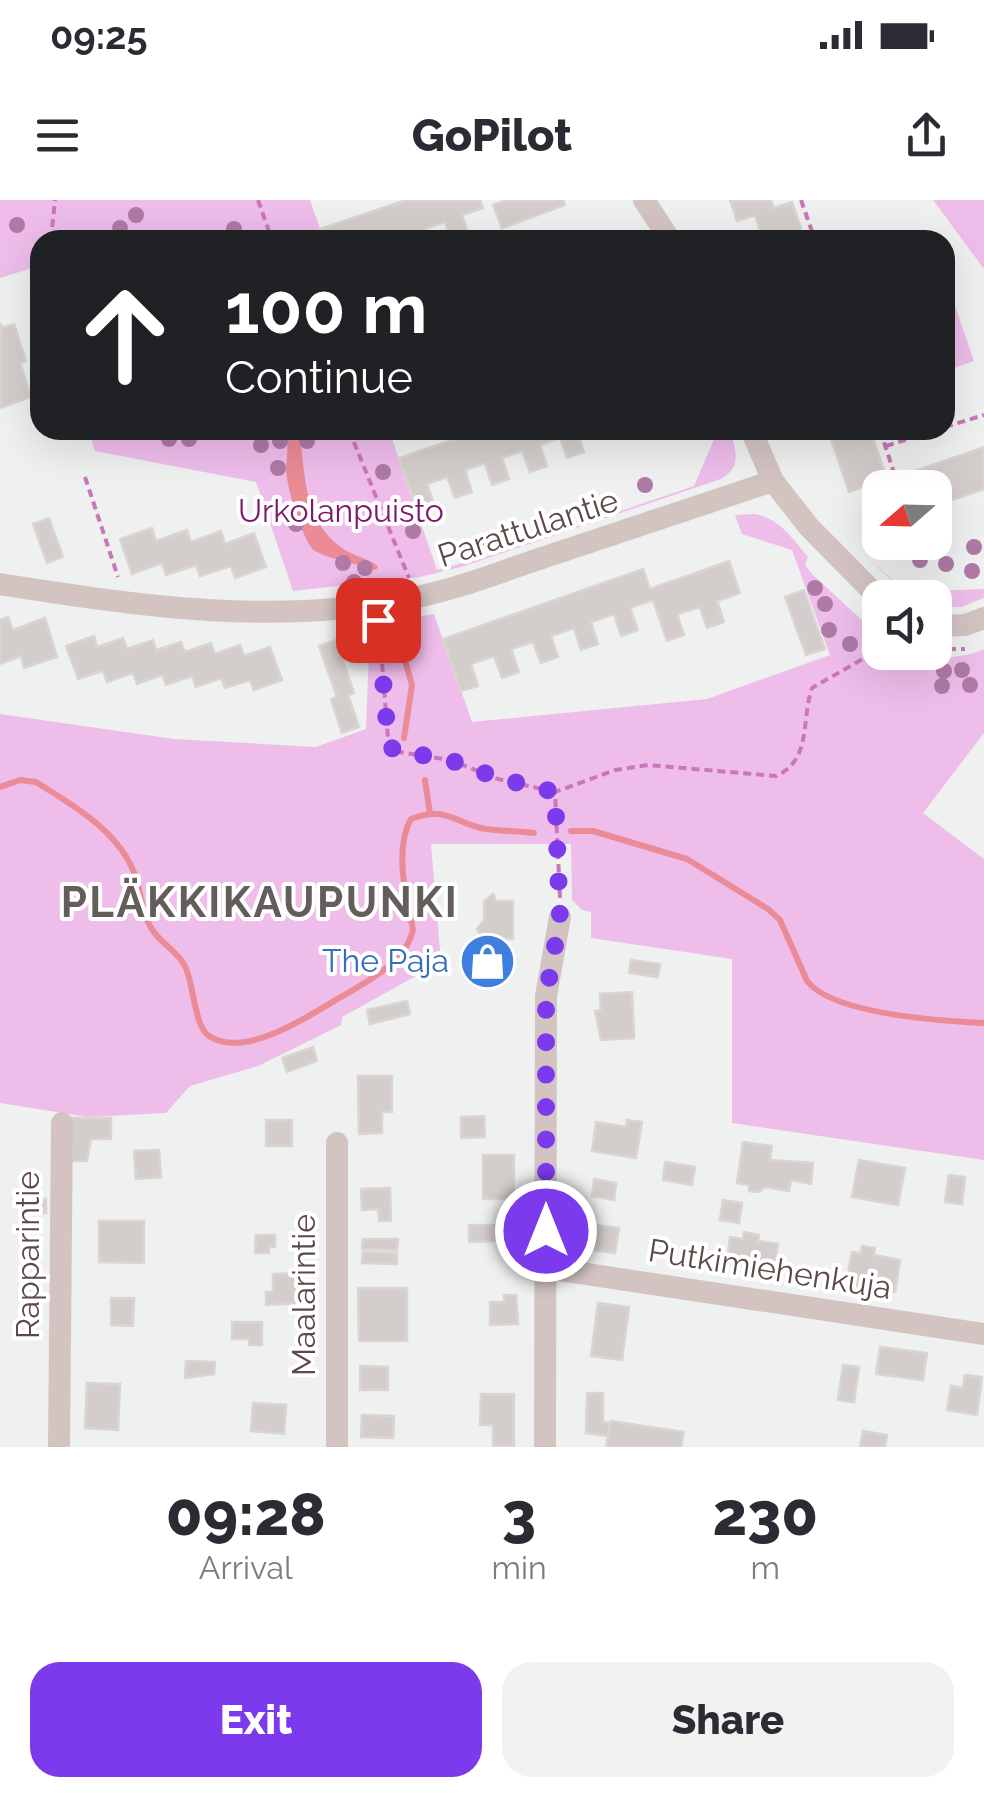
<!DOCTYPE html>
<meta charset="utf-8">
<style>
:root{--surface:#fff;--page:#f2f2f3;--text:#2b2b33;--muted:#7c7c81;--accent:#7c3aed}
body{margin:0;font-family:Raleway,sans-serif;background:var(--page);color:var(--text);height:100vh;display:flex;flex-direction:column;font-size:38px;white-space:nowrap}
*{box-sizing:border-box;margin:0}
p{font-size:32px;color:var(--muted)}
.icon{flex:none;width:55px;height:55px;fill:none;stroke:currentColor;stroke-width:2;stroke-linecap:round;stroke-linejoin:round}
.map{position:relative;height:1247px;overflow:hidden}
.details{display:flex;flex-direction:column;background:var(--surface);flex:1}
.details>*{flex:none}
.top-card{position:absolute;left:30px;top:30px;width:925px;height:210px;border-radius:30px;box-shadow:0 10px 40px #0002;background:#202124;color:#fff;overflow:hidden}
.needle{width:65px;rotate:250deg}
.controls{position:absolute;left:862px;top:270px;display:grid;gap:20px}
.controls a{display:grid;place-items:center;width:90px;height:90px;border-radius:20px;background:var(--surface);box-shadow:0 10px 40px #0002;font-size:50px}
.pin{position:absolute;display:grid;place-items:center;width:85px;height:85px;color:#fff;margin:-42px;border-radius:20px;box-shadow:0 5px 15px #0006}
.me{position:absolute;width:110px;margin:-55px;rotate:0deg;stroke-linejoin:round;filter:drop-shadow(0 0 8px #0008)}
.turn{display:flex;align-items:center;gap:35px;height:210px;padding:0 30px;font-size:45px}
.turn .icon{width:130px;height:130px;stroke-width:2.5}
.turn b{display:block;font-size:70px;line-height:85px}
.eta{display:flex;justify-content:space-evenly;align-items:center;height:170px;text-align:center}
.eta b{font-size:60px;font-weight:800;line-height:70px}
.action{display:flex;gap:20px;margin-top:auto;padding:20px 30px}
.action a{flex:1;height:115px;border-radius:30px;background:var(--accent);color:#fff;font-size:40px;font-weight:800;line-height:115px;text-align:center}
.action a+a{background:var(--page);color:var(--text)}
.status{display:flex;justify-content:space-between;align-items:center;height:70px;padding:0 50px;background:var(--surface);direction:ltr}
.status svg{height:28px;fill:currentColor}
header{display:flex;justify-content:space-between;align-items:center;height:130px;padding:0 30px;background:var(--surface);font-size:45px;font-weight:800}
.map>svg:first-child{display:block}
.green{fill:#eebdea}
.water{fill:#ea8b95}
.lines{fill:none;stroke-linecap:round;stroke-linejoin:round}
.stream{stroke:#ea8b95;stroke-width:6}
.building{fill:#d3cecb;stroke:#dad5d2;stroke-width:2.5}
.path{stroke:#cb76bb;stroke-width:4;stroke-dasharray:8 5;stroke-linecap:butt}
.minor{stroke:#d3c4c2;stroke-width:22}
.tree{fill:#af7aa6}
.route{stroke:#7c3aed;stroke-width:18;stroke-dasharray:0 32.4}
.labels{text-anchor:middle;stroke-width:8;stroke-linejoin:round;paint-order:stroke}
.park-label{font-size:32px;fill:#7b1969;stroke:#fff}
.street-label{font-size:32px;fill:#5b4a47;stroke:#fff}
.shop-label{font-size:32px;fill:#366cbe;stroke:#fff;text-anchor:end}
.district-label{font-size:42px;font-weight:bold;letter-spacing:2.5px;fill:#635d5b;stroke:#fff}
</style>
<div class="status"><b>09:25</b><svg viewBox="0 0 49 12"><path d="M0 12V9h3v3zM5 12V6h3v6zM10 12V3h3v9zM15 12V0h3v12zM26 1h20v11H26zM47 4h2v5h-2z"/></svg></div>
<header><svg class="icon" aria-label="menu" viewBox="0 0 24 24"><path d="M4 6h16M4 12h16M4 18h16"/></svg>GoPilot<svg class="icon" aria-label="share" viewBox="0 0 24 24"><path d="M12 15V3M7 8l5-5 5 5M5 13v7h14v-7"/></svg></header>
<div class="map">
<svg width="984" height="1247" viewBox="0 0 984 1247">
<rect width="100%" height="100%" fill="#eef1f0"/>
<path class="green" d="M0,0H310L324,40H40V92L32,68L0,78Z
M933,0H984V69Z
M945,77L974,161L945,171Z
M88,230H389L437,370L492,355L694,286L718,230H730C736,250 742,267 721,279L461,367L420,377L293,391L256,282L95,251Z
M755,314C780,319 792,338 808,357L805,365L812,374L880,437V452C916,453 949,465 984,449V533L923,613L984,659V960L732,923V759L591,738V712L582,710L572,700L571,644H431L441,762L342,817L341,825L258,866L190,886L166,913L88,917L0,903V514L174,539L316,547L366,529L370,426L434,414L472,522L707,499L830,455L792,350L742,334L735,315Z
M864,354L906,392L984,389V398L961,407H935V398L909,397Z"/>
<path class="water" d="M285,230H299C306,274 302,320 342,348C353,356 367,358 378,366L376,370C361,365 326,358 315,351C303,343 286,285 286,269C287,254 289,246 285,230Z"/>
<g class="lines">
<path class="stream" d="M396,428L412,485L404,538
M425,580L430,614
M0,587L20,580L36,582C74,606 119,631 135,675C142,694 141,715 154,732C163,745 177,751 185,766C194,784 194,826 209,836C242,858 301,821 329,804C357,787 407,764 413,729C406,698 394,648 411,619C447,605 456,624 486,629C502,631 518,631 534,633
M571,631H593L687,659L768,709L780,720L807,781C834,815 942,821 984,823"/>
</g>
<path class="building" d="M406,0H480L483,8L462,15L469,36L458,40H450L445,22L424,29L427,40H408L406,35L391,40H324L320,29Z
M507,0H563L565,5L502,28L493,5Z
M730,0H771L774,8L792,2L805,40H763L755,15L737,21Z
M0,123L2,128L14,124L26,161L20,163L31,197L0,208Z
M482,230H583L577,232L584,252L567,258L560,238L540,245L547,266L530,272L522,251L502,258L509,279L492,285L485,263L465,270L472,292L455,298L447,277L427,284L434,304L417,310L399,258Z
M828,230H870L887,279L849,292Z
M984,247V289L935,306V288H921L915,271Z
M49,318L63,357L47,363L33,324Z
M152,328L156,341L187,330L191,342L221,331L225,344L254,333L266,367L235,378L231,366L200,376L196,365L166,375L162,363L132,374L120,339Z
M729,361L740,393L717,401L724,422L707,428L700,407L677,414L684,435L667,441L653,400L630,408L638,430L621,436L614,414L591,422L598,444L581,450L574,428L551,436L558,457L541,463L533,442L511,449L519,472L502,478L494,456L471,464L478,486L461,491L443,439L643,369L650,389Z
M804,390L825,449L806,455L785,397Z
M8,417L13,430L45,418L57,457L24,468L21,456L0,464V420Z
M94,436L97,447L123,438L127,449L153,440L156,450L181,442L185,452L211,443L215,454L240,445L244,456L270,447L282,480L254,490L250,480L225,488L221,478L196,487L192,476L166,485L162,475L137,484L133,473L107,482L103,471L78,479L66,446Z
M336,440L354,493L348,495L359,527L342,533L331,499L337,497L319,446Z
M493,694L496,701H513V739L499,738V748H503V764H474V744L479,748H488V740L481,737L477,729L484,720V701Z
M631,760L660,764L658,777L629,773Z
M632,792L634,838L601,840L595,811L601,810L600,794Z
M407,801L410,814L370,824L367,810Z
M313,847L317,861L287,872L282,858Z
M358,876H392V912H382V933L359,934Z
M484,916L485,937L461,938V917Z
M71,918H111V939H91L87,961H72Z
M266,920H292V946H266Z
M627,920L642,922L636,958L592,951L596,922L626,927Z
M743,942L772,946L770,960L813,963L811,984L791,980L789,991L765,987L759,992L749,991V985L737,983Z
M159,950L161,977L136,979L134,951Z
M483,955H514V999H483Z
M859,960L905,968L898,1005L852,997Z
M665,962L695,967L692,985L663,980Z
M949,975L965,977L962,1004L945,1002Z
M594,979L616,983L614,1000L592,996Z
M390,988L391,1021H379L378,1009L362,1010L361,989Z
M21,999H46V1013L22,1014Z
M723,1000L742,1003L739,1023L720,1020Z
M99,1021H144V1063L99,1062Z
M589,1024L619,1028L615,1053L585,1049Z
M469,1025H494V1041L469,1042Z
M744,1032L759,1035L758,1041L778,1044L774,1071L763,1069L762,1074L753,1073L754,1068L727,1064L730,1037L743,1039Z
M256,1035H275V1047H269V1053H255Z
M363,1039H398L397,1050L362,1049Z
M862,1046L875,1048L874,1055L900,1060L895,1092L846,1084L852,1052L861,1053Z
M363,1052L397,1053V1064L362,1063Z
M303,1073L304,1103L266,1105V1092H273V1074Z
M358,1088H407V1141H359Z
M504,1095H516L518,1124L490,1125V1102H504Z
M111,1098H134L133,1126L111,1125Z
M598,1103L629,1107L622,1160L591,1156Z
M232,1122H262V1145H249V1139H232Z
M880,1147L927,1153L923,1180L876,1174Z
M186,1161L215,1162L214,1174L185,1178Z
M843,1165L859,1167L854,1202L838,1200Z
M360,1166L388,1167V1190H360Z
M965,1175L982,1177L977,1215L947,1210L951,1186L963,1188Z
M87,1183L120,1184L118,1230L85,1228Z
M587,1193H603V1222L610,1223L608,1236L586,1233Z
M481,1194H514V1246H493V1225H480Z
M253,1203L286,1205L284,1234L251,1231Z
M362,1215L394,1216L393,1238L361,1237Z
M611,1221L684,1232L681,1247H606Z
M863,1231L887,1235L885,1247H860Z"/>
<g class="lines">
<path class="path" d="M258,0L272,40
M801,0L815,40
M51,40L55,0
M945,227L984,215
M244,230L352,238
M349,230L409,378
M880,230L899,288
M886,246L936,230
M85,277L118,377
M379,425L388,538L393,551L450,560L498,579L555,592
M935,449H965
M560,698L555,592L615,570L648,565L776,576C812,560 801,520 812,488L880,449"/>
<path class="minor" d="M644,0L670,40
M751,230L773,281L809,327L880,399
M0,384C140,406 276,427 417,397C461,388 505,370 548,356C623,331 698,306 773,281
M935,426L965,425L984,418
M547,1068L984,1134
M59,1247L62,923
M337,1247V943
M545,1247L546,796L560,717"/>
</g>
<g class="tree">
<circle cx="136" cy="15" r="8"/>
<circle cx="17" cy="25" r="8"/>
<circle cx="120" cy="28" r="8"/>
<circle cx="234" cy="29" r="8"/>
<circle cx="169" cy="239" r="8"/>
<circle cx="189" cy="239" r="8"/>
<circle cx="280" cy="241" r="8"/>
<circle cx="307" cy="241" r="8"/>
<circle cx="261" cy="245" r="8"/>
<circle cx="278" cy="268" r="8"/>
<circle cx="383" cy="272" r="8"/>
<circle cx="645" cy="285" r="8"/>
<circle cx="317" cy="315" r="8"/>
<circle cx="296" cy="324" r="8"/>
<circle cx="413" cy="331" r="8"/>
<circle cx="492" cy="340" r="8"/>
<circle cx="477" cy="344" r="8"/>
<circle cx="974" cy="347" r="8"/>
<circle cx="920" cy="360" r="8"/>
<circle cx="343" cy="363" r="8"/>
<circle cx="946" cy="364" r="8"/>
<circle cx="365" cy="368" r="8"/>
<circle cx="972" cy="371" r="8"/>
<circle cx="354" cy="382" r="8"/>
<circle cx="815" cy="388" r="8"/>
<circle cx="825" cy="404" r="8"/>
<circle cx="829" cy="430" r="8"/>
<circle cx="850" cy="444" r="8"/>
<circle cx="962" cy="470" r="8"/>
<circle cx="944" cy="471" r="8"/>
<circle cx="970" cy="485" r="8"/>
<circle cx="942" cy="486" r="8"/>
</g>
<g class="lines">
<path class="route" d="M378,420L388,538L393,550L450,560L498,578L555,592L560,718L546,796V1031"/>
</g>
<defs>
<symbol id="shop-disc" viewBox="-11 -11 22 22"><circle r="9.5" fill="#3f7fe0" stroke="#fff"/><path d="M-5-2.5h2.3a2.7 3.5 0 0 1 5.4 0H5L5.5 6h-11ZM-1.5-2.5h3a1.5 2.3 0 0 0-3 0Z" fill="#fff"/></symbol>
</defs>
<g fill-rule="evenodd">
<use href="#shop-disc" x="456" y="730" width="63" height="63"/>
</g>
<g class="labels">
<g class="park-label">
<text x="341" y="322">Urkolanpuisto</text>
</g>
<g class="street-label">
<text transform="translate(528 328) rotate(-18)" y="11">Parattulantie</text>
<text transform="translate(28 1055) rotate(-90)" y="11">Rapparintie</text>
<text transform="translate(770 1069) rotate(9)" y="11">Putkimiehenkuja</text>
<text transform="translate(304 1095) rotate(-90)" y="11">Maalarintie</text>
</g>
<g class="shop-label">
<text x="449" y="772">The Paja</text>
</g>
<g class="district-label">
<text x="260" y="717">PLÄKKIKAUPUNKI</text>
</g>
</g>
</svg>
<div class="controls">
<a><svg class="needle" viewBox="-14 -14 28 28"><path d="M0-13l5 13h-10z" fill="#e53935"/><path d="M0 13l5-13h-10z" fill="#7c7c81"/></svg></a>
<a><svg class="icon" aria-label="sound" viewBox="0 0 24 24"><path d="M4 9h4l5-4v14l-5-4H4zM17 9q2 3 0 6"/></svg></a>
</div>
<div class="pin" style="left:378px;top:420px;background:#d93025"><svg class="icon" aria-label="arrive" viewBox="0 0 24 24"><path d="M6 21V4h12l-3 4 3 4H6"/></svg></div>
<svg class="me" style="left:546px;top:1031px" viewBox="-20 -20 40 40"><circle r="17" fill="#7c3aed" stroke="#fff" stroke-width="3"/><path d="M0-11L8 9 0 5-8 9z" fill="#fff"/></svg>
<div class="top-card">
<div class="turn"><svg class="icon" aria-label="ahead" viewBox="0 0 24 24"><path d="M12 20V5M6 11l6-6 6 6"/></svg><div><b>100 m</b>Continue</div></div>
</div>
</div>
<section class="details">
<div class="eta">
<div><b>09:28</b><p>Arrival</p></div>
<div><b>3</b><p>min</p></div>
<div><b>230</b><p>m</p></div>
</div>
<div class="action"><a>Exit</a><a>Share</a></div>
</section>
